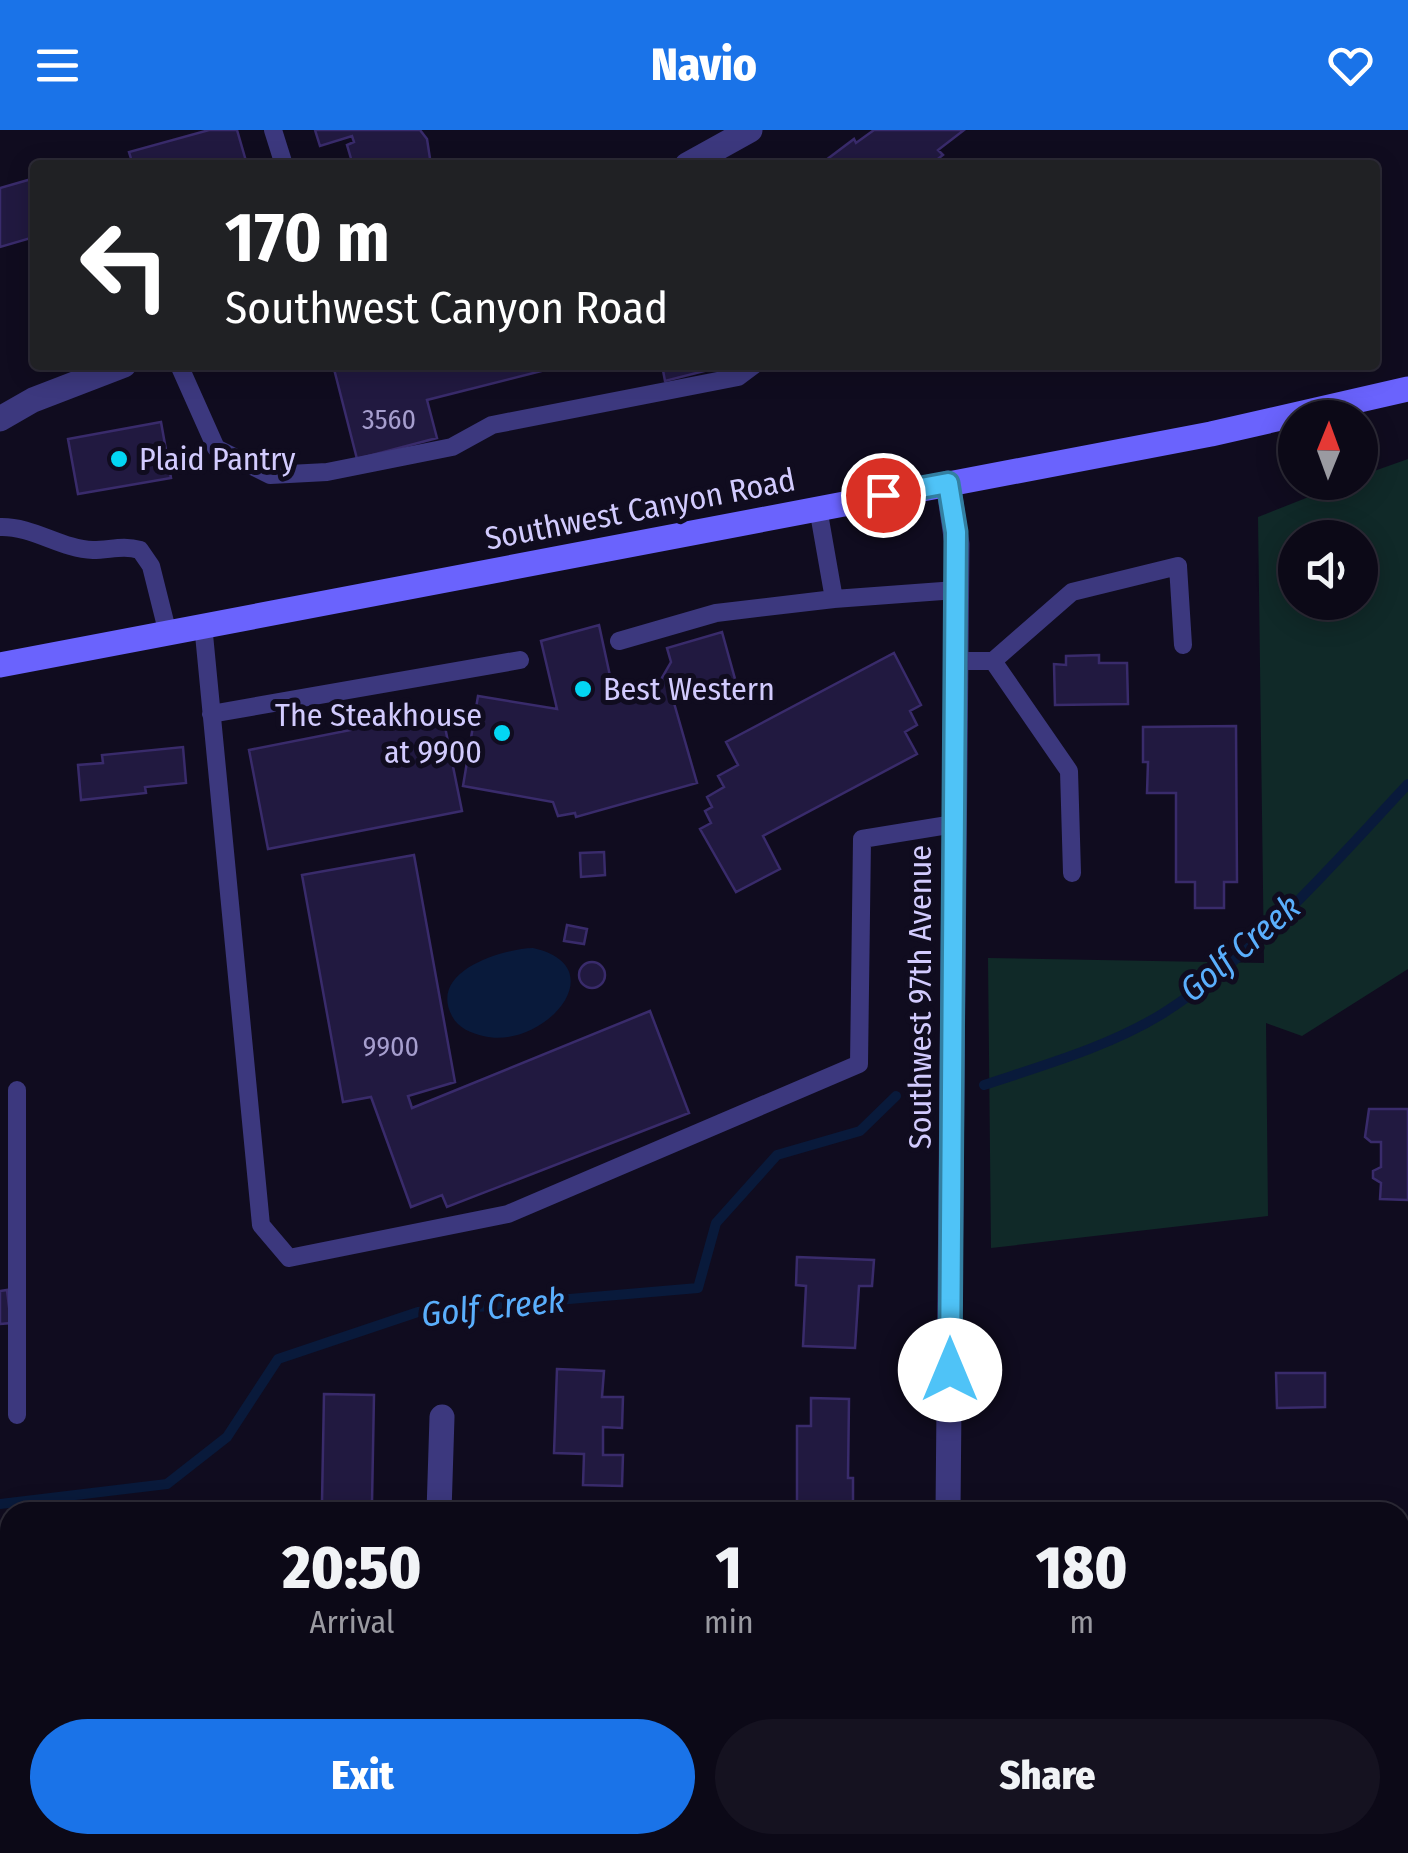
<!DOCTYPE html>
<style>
:root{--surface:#0c0917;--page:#151220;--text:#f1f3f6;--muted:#9a9aa1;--line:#2c2a36;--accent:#1a73e8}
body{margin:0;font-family:"Fira Sans Condensed",sans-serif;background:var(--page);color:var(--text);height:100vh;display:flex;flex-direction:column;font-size:38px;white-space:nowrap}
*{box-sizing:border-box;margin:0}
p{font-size:32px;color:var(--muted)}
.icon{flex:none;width:55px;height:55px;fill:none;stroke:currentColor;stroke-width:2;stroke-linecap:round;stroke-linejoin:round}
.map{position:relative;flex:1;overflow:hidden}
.sheet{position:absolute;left:0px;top:1372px;width:1410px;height:352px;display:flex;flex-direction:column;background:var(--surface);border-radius:30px 30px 0 0;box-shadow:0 5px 25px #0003,0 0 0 2px var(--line)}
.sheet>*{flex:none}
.banner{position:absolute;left:30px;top:30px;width:1350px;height:210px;border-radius:10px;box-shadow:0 5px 25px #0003,0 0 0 2px var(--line);background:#202124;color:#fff;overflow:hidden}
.needle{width:65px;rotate:1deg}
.fabs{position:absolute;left:1278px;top:270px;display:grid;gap:20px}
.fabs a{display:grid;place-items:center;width:100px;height:100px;border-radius:50%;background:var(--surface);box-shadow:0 5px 25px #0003,0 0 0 2px var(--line);font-size:50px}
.pin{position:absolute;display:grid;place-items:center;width:85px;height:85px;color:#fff;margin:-42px;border:5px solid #fff;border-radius:50%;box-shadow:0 2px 10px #0007}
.me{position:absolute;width:110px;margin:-55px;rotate:0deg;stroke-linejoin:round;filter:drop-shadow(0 0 8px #0008)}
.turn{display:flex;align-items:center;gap:35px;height:210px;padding:0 30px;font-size:45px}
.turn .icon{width:130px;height:130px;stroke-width:2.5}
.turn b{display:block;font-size:70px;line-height:85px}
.eta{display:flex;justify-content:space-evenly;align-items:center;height:170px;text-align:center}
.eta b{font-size:60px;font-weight:800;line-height:70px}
.action{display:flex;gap:20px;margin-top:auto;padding:20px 30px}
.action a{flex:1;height:115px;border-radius:60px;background:var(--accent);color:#fff;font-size:40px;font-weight:800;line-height:115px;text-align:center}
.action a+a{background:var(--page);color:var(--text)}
header{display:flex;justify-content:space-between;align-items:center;height:130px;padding:0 30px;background:var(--accent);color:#fff;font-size:45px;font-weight:800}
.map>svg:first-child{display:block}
.green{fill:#102928;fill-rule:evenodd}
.water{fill:#091a3b}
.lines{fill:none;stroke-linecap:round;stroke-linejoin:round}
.stream{stroke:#091a3b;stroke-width:10}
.building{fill:#211940;stroke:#392b6b;stroke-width:2.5}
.lane{stroke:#3c387e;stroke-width:18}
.street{stroke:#3c387e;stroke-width:25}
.secondary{stroke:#6a63fd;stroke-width:25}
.route-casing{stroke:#337fa1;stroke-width:25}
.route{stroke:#4fc3f7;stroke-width:18}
.poi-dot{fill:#03d6f3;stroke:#100c1f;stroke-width:4}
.labels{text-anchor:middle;stroke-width:10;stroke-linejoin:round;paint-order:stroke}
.number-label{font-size:28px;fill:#a69ece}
.poi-label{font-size:32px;fill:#d2cbfe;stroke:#100c1f;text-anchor:start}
.street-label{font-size:32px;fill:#d2cbfe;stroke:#100c1f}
.water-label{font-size:35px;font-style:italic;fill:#5aaffd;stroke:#100c1f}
</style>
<header><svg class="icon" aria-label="menu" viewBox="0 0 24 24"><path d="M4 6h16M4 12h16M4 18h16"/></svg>Navio<svg class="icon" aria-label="heart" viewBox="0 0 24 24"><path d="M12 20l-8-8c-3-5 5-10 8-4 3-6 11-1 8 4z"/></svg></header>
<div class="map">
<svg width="1408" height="1723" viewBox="0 0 1408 1723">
<rect width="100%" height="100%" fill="#100c1f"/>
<path class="green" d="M1408,329V839L1302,906L1266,893L1268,1086L991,1118L988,828L1264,833L1258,387L1344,353L1360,352V346ZM1295,408H1360V472H1295Z"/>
<path class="water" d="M533,818C617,837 543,921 483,906C471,903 458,898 452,886C428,841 502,819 533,818Z"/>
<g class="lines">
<path class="stream" d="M984,955C1044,935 1108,917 1162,884C1257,824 1332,735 1408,654
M0,1374L167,1354L227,1307L278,1229L418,1182L698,1158L716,1093L777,1025L860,1001L896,966"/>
</g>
<path class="building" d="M209,0H237L246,31L230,35H133L129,22Z
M315,0H420L427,9L431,35H344L352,32L347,15L354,12L352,6L320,16Z
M874,0H964L938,20L943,25L930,35L822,33L854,9L856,13Z
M35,48V111L34,107L0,117V58Z
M333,235H565L427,270L437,308L357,329Z
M662,235H728L665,251Z
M161,292L171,348L78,364L68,309Z
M599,495L615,569L656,558L671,532L667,518L722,502L735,549L678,565L677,558L672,566L697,653L576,687L575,683L558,686L553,672L463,656L478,566L557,579L541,511Z
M894,523L921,575L910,581L917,595L905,602L917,624L763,706L780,739L736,762L700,699L711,693L705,681L712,677L707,667L724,657L718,646L738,635L726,612Z
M1099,525V533H1127L1128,574L1055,575L1054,534L1066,535V526Z
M442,582L462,681L268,719L249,620Z
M1236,596L1237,752H1224V778H1195V752H1176V663H1147L1148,632H1143V597Z
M183,617L186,653L145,657L146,663L81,670L78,635L103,633L102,625Z
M604,722L605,745L581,747L580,723Z
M414,725L455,952L408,966L412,978L650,881L689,983L447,1077L442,1065L411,1077L371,967L343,972L302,745Z
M567,795L587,799L584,814L564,811Z
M579 845a13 13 0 1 1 26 0a13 13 0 1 1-26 0Z
M1369,979H1408V1070L1380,1069L1381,1053L1373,1048V1041L1381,1037V1012H1371L1365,1007Z
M797,1127L874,1130L872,1156H859L855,1218L803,1216L806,1156L796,1155Z
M7,1160L11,1193L0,1194V1161Z
M557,1239L604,1241L602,1267H623L622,1298L603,1297V1325H623L622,1356L583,1355L584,1324L554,1323Z
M1276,1243H1325V1277L1277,1278Z
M324,1264L374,1265L372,1373L322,1372Z
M811,1268L849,1269L848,1348H853V1375H797V1296H811Z
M1408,1505V1619L1400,1629V1515Z
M68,1715H123V1723H67Z
M1042,1715H1101V1723H1042Z"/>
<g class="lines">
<path class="lane" d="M273,0L284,35
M179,235L216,318L270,345L327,342L452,317L492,295L738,247L754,235
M818,378L834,469L956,460
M0,397C33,396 61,419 93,420C110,420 123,415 140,420L151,436L167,500
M203,494L261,1095L289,1128L508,1084L859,934L862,709L954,694
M619,511L716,483L834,469
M956,531H993L1072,462L1178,436L1183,515
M993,531L1069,641L1072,743
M211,584L520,530
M17,1285V960"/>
<path class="street" d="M687,35L750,0
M0,289L33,270L124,235
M948,353L957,414L948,1382
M439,1382L442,1287
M430,1723L431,1715
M945,1723L946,1715"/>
<path class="secondary" d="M0,535L1211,304L1408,259"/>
</g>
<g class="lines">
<defs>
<path id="route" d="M883,365L948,353L956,402L950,1240"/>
</defs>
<use href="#route" class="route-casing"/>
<use href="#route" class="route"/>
</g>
<g class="poi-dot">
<circle cx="119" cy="329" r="10"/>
<circle cx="583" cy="559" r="10"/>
<circle cx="502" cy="603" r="10"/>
</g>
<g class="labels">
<g class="number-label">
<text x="389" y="299">3560</text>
<text x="391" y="926">9900</text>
</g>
<g class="poi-label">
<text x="139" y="340">Plaid Pantry</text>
<text x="603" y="570">Best Western</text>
<text x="482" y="596" text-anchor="end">The Steakhouse<tspan x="482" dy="37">at 9900</tspan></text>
</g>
<g class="street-label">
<text transform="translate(640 379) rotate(-11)" y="11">Southwest Canyon Road</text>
<text transform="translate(920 867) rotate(-90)" y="11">Southwest 97th Avenue</text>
</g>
<g class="water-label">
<text transform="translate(1240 818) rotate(-40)" y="12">Golf Creek</text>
<text transform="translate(493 1177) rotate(-6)" y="12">Golf Creek</text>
</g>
</g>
</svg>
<div class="fabs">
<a><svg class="needle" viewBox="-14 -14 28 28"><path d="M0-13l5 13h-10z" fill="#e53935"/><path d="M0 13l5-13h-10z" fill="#9a9aa1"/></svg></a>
<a><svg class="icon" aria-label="sound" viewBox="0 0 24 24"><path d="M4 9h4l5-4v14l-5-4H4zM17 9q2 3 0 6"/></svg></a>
</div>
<div class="pin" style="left:883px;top:365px;background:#d93025"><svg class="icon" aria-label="arrive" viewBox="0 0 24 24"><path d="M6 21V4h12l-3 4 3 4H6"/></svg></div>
<svg class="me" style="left:950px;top:1240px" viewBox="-20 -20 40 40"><circle r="19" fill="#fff"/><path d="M0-13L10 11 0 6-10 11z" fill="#4fc3f7"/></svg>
<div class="banner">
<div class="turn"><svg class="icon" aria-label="left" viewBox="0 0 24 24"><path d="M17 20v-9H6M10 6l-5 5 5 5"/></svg><div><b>170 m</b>Southwest Canyon Road</div></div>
</div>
<section class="sheet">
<div class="eta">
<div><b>20:50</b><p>Arrival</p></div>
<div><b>1</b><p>min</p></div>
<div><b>180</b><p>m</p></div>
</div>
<div class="action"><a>Exit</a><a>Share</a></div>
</section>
</div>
